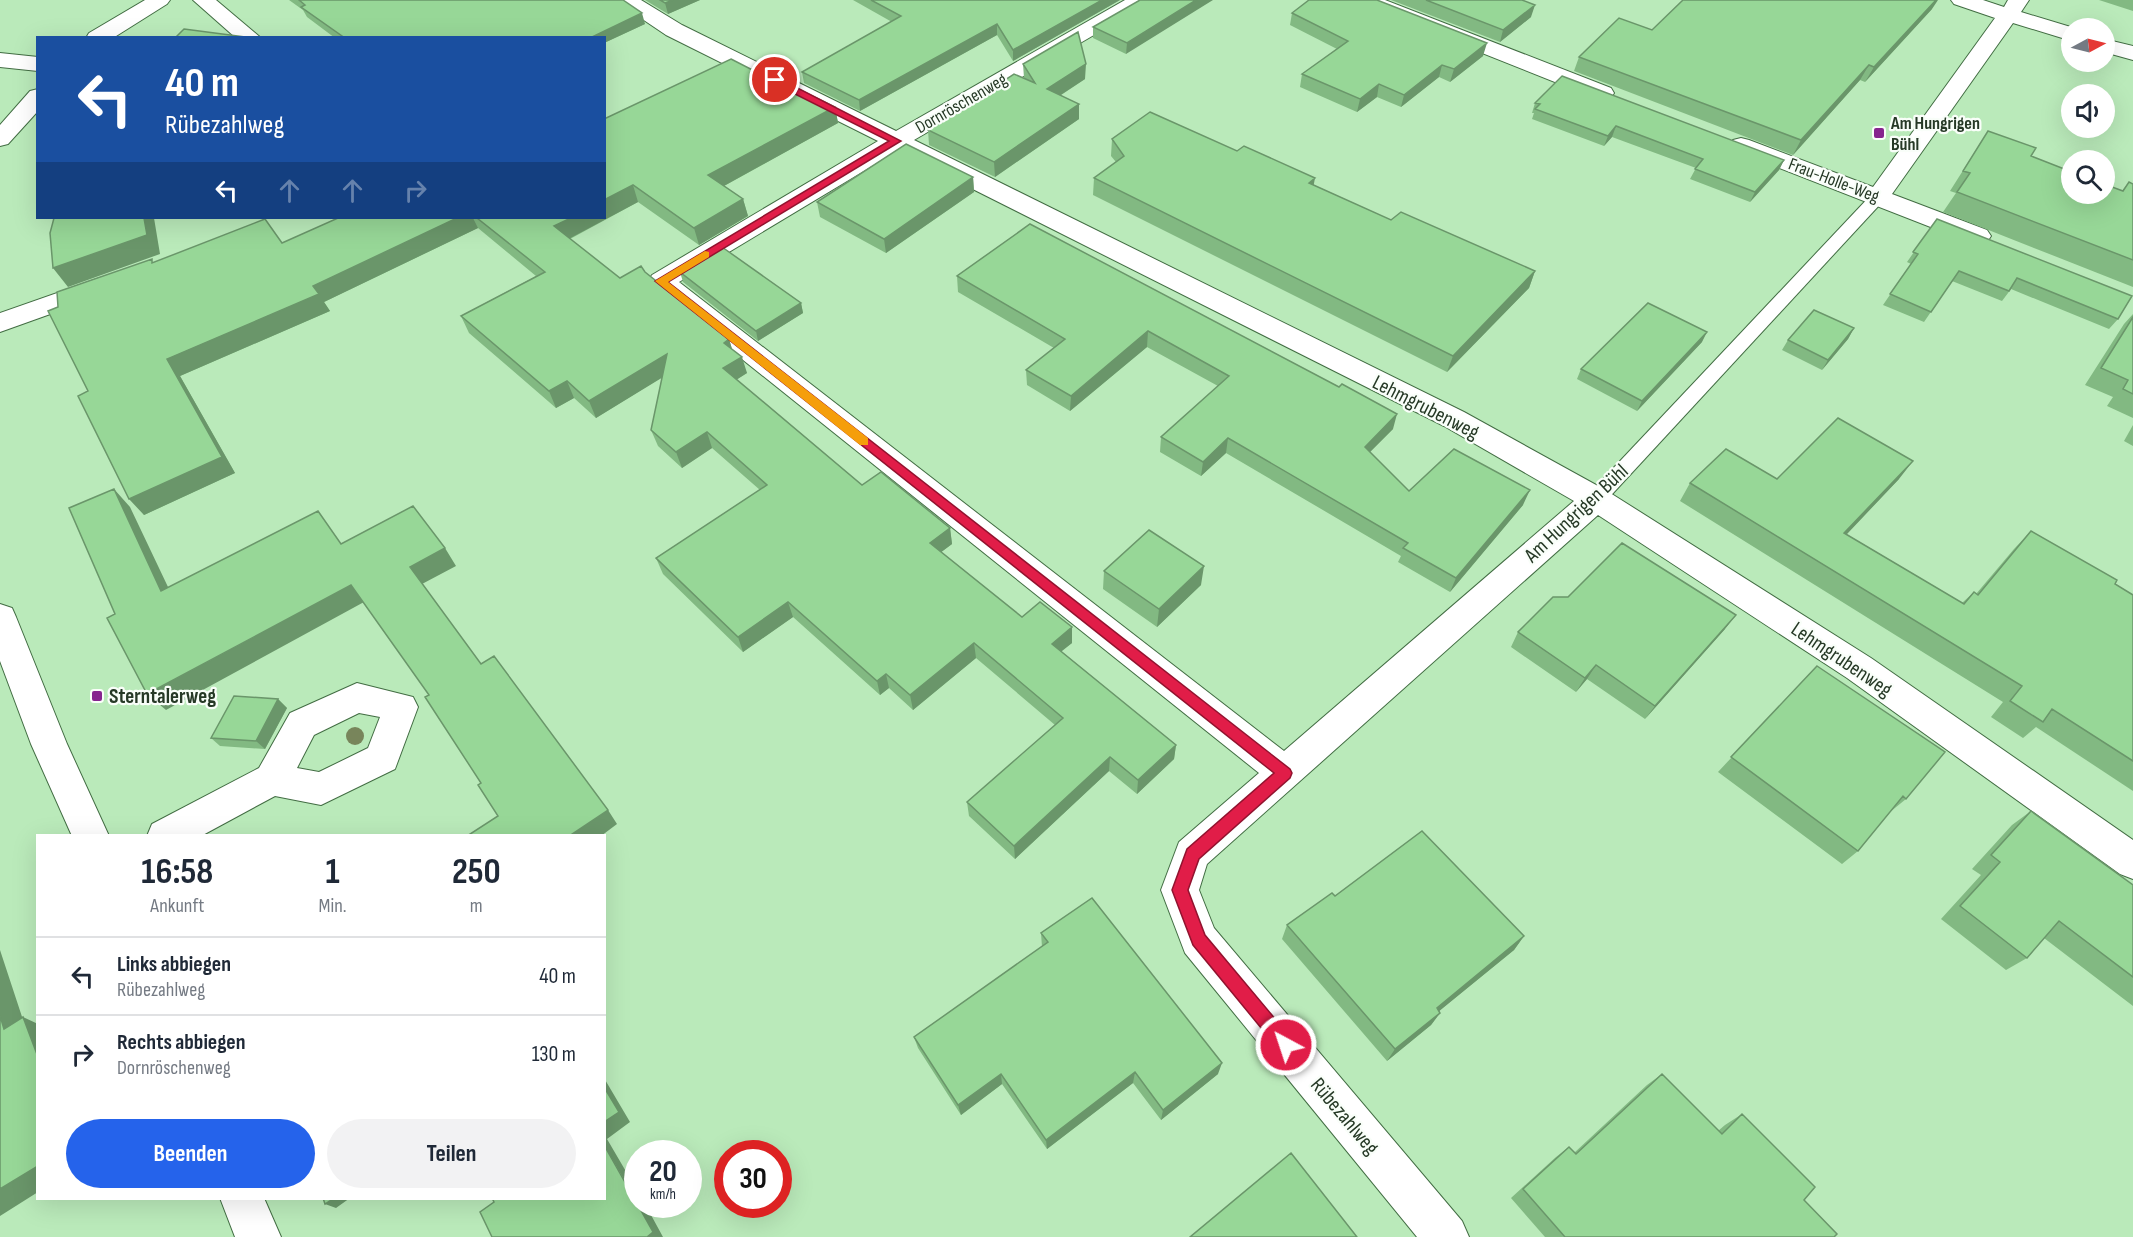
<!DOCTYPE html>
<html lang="de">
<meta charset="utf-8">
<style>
:root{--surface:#fff;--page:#f2f2f3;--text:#1f2937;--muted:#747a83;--line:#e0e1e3;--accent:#2563eb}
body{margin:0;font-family:"Sofia Sans Condensed",sans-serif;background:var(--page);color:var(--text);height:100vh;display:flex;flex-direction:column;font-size:22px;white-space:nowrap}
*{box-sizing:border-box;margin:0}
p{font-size:20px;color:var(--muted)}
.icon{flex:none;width:33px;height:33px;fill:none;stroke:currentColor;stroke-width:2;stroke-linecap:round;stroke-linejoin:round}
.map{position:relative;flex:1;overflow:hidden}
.sheet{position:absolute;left:36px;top:834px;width:570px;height:366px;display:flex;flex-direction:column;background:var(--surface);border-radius:0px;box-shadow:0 6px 24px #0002}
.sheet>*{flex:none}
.banner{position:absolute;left:36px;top:36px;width:570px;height:183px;border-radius:0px;box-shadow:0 6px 24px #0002;background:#1a4fa0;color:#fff;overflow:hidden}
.needle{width:39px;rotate:83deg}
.fabs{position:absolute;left:2061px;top:18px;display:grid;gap:12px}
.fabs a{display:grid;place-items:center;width:54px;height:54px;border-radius:50%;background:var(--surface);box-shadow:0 6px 24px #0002;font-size:30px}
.speed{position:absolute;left:624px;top:1140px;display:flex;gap:12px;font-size:30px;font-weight:700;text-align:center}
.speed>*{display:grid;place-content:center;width:78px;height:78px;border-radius:50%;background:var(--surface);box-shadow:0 6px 24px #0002;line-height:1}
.speed small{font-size:15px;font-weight:400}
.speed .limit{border:9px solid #d22;background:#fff;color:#111}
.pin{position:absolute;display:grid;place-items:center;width:51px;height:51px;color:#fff;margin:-26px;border:3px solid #fff;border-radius:50%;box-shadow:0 2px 6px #0007}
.me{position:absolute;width:66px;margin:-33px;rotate:320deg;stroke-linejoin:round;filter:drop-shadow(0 0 4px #0008)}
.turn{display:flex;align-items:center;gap:21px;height:126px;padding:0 30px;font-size:27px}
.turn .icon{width:78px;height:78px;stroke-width:2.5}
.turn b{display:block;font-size:42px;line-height:51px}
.lanes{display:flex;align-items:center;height:57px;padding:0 30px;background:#0003;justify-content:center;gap:30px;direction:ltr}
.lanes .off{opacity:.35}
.eta{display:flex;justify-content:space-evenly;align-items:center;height:102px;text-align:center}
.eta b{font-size:36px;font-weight:700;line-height:42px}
.cta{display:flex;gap:12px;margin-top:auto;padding:12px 30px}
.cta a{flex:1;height:69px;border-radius:36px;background:var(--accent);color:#fff;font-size:24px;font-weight:700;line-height:69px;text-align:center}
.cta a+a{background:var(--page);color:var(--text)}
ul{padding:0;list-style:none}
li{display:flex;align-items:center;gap:18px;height:78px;padding:0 30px;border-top:2px solid var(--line)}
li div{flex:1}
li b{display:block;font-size:22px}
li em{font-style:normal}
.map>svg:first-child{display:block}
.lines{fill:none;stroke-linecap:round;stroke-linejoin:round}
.service-casing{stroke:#426d43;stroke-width:2}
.minor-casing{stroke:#426d43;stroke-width:2}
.service{fill:#fff;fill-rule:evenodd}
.minor{fill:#fff;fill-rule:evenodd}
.tree{fill:#78855b}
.wall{fill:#82b982}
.shaded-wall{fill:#6a966a}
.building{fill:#97d797;stroke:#6a966a;stroke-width:1.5}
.route{fill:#e11d48;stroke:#92132f;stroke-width:1.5}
.slow{fill:#f59e0b}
.poi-dot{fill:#86248e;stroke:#f9fef9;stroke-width:2}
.labels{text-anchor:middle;stroke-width:4.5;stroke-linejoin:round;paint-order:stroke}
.far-street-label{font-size:18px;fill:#263926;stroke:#f9fef9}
.far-poi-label{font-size:18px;font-weight:bold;fill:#263926;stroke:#f9fef9;text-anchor:start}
.street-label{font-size:21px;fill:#263926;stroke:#f9fef9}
.poi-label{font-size:21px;font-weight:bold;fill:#263926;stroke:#f9fef9;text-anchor:start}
</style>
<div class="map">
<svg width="2133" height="1237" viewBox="0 0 2133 1237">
<rect width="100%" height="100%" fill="#baeaba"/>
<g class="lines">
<defs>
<path id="service" d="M1878,192L1884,194L1886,197L1884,200L1603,504L1596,506L1589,504L1586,499L1589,494L1872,194Z"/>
<path id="minor" d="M145,0H170L167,4L113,38H86L89,33Z
M193,0H216L261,38H236Z
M617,0H641L682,25L896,131L1125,0H1150L1147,4L914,140L1464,412L1607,491L1871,658L2133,840V879L2120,874L1847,678L1598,515L1207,864L1199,890L1214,928L1462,1221L1469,1237H1417L1185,953L1161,890L1179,842L1259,773L652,287L648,281L652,275L878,141L666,35L620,4ZM897,151L1444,426L1574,501L1284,751L679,282Z
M1356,0H1385L1611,88L1614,93L1611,98L1603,100L1595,98L1359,4Z
M1951,0H1983L2004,7L2008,0H2029L2021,12L2074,28H2072V41L2013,23L1892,194L1987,230L1991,236L1987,242L1978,244L1969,242L1733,150L1729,145L1733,140L1741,138L1749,140L1873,187L1995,18L1954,4Z
M2104,39L2133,46V60L2104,52Z
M0,53L38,57V71L0,67Z
M38,89V111L8,144L0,146V125L30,91Z
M100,278L109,281L113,287L109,293L0,332V313Z
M0,604L12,608L16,617L67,744L109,836H72L31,744L0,661Z
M357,683L413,697L418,707L395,769L321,805L275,796L201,836H147L152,824L259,768L290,713ZM359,713L380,717L368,748L319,772L297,768L314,735Z
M220,1198H264L281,1237H235Z"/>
</defs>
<use href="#service" class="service-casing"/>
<use href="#minor" class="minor-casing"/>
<use href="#service" class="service"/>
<use href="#minor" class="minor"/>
</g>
<circle class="tree" cx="355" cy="736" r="9"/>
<path class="wall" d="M289,0H623L645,24L604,43V38H335L307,17L303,10Z
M645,0H700L668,14Z
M853,0H1120L1013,61L997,35L860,111L804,83L802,72L892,22Z
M1140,0L1126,54L1093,38V27Z
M1391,0H1522L1531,17L1500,42Z
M2099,0H2133V11Z
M1932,9L1865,82L1860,80L1793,155L1574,71L1579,57L1652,30Z
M1292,13L1483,56L1450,82L1439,77L1401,107L1377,97L1357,112L1300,87L1302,74L1337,49L1290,25Z
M1023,64L1085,79L1061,95L1079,119L995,177L929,145L928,130L1024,78Z
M774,81L835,107L838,123L724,186L743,199L748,216L699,245L638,202L570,239L620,278L645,272L729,339L732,349L747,373L736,380L862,485L950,528L952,544L941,552L1022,617L1072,643L1061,651L1176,745L1174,759L1137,794L1109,771L1015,859L969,816L967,802L1055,725L976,658L913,710L889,688L880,695L793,617L743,652L663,574L656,558L760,490L712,448L682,468L658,446L651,430L662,377L596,418L574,398L556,408L469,333L461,316L536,276L478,228L324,302L330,311L180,376L235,473L144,515L88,391L58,307L154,262L282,243L338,218H604V119Z
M1535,103L1784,160L1779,170L1750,202L1690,179L1696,168L1612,137L1604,146L1532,119L1534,113H1532Z
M1988,131L2031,156L2122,191L2129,182L2133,184V287L1943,212L1956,193L1950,191Z
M1112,139L1314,185L1391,220L1535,271L1529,288L1447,372L1093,195L1094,178L1116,162L1111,156Z
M973,177L974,192L886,253L820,217L817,202Z
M1937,219L2118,319L2109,329L2011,289L2002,301L1952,281L1924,322L1883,305L1911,264L1907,262Z
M1030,224L1393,429L1370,452L1409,491L1523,505L1450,592L1398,562L1401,556L1226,453L1201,476L1160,452L1161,437L1218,386L1147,347L1070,411L1027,385L1026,370L1054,348L958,292L957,276Z
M680,272L801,303L803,313L758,341L683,282Z
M2133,314V418L2107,406L2113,397L2085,385L2124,324Z
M1854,328L1848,339L1822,370L1782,350L1788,340Z
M1702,342L1637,411L1577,379L1581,369Z
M2133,425V446L2124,441Z
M1777,479H1899L1846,534L1962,603L1974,592L1976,594L2014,549L2031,531L2133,595V791L2036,727L2023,738L1991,717L2003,702L1680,501L1690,483Z
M1104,571L1201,585L1157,627L1103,589Z
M1725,629L1645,719L1587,679L1576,692L1511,647L1518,632Z
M1817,666L1906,799L1890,812L1858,851L1842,864L1718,772Z
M278,699L287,708L265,749L220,746L211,738Z
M2031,811L2133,885V1006L2044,938L2027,958L2006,970L1941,919L1981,875L1972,869L2012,825Z
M1335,896L1524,936L1514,950L1439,1011L1440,1013L1431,1025L1387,1061L1282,939L1287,925Z
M1041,933L1218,1074L1161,1120L1133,1083L1047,1149L1002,1084L961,1115L918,1048L914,1037L1042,947Z
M1662,1074L1718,1131L1725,1125L1742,1114L1804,1200L1834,1237H1545L1511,1198L1556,1157L1569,1147L1574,1153L1647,1085Z"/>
<path class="shaded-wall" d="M673,0H700L668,14L665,3Z
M1102,0H1120L1013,61V50Z
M1196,0H1213L1126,54L1127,43Z
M1936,0H1938L1932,9L1865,82L1874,67Z
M1535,5L1531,17L1500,42L1503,30Z
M642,13L645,24L604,43V38H590Z
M997,24V35L860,111L859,100Z
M1487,43L1483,56L1450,82L1454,69Z
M1086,64L1085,79L1047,104V89Z
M1442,65L1439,77L1401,107L1404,95Z
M1869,65L1860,80L1793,155L1801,140Z
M1379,84L1377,97L1357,112L1360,99Z
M1079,104V119L995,177L994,162Z
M835,107L838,123L713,192L708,175Z
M1616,126L1612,137L1604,146L1608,136Z
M1784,160L1779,170L1750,202L1755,192Z
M973,177L974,192L886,253L884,239Z
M1315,178L1312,194L1309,183Z
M633,185L638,202L561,243L554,226L571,218H604V200Z
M743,199L748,216L699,245L694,228Z
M144,218H154L160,254L68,287L53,268Z
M457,218H473L478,228L324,302L330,311L180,376L235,473L144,515L129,499L167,359L313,286Z
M1535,271L1529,288L1447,372L1453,356Z
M801,303L803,313L758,341L756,331Z
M1854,328L1848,339L1822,370L1828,360Z
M1148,331L1147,347L1070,411L1071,396Z
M1707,332L1702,342L1637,411L1642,401Z
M729,339L734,356L724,343Z
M667,354L673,371L596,418L589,401Z
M742,357L747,373L728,385L723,368Z
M567,381L574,398L556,408L549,391Z
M1397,414L1393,429L1360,462L1365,447Z
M707,432L712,448L682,468L676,452Z
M1228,438L1226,453L1201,476L1203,462Z
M1913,461L1899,479L1831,551L1844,533Z
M114,489L130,507L178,608L161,591Z
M1530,490L1523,505L1450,592L1456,578Z
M950,528L952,544L932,559L930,543Z
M445,548L456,566L422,584L410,567Z
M1204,566L1201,585L1157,627L1159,609Z
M351,585L364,602L166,710L147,694Z
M788,602L793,617L743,652L738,637Z
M1736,615L1725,629L1645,719L1655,706Z
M1072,627V643L1052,659V644Z
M974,643L976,658L913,710L910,695Z
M1596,665L1587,679L1576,692L1585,678Z
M886,674L889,688L880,695L877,681Z
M278,699L287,708L265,749L256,741Z
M1176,745L1174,759L1137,794L1138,780Z
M1110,757L1109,771L1015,859L1014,846Z
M608,810L617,824L601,836H569Z
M1524,936L1514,950L1427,1021L1437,1008Z
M0,950L30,1041L4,1029L0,1016Z
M1440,1013L1431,1025L1387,1061L1395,1049Z
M23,1017L38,1024V1057Z
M1222,1063L1218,1074L1161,1120L1163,1110Z
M1135,1072L1133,1083L1047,1149L1046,1140Z
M1001,1074L1002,1084L961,1115L958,1105Z
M604,1078L630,1122L607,1139L638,1192V1204L604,1145Z
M38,1166V1192L0,1216V1189Z
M334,1198H350L336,1208L325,1204Z
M638,1204H645L663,1237H647Z"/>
<path class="building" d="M299,0H623L642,13L590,38H345L301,7L305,5Z
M660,0H673L665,3Z
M871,0H1102L1013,50L997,24L859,100L802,72L901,16Z
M1140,0H1196L1127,43L1093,27Z
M1309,0H1377L1487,43L1454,69L1442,65L1404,95L1379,84L1360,99L1302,74L1348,41L1292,13Z
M1426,0H1522L1535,5L1503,30Z
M1683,0H1936L1874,67L1869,65L1801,140L1579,57L1619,18L1652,30Z
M184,29L253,38H175Z
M1078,32L1086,64L1047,89L1079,104L994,162L928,130L1014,74L1035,83L1023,64Z
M731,59L774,81L778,79L835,107L708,175L743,199L694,228L633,185L604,200V119Z
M1562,76L1784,160L1755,192L1695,169L1703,159L1616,126L1608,136L1535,109L1540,104L1535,103Z
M1150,112L1237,151L1244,146L1315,178L1309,183L1391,220L1401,212L1535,271L1453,356L1094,178L1124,156L1112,139Z
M1988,131L2036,148L2031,156L2072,172V194H2104V184L2123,191L2129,182L2133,184V260L1957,192L1970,173L1963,171Z
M906,144L973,177L884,239L817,202Z
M54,218H144L147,235L53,268L50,233Z
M338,218H457L313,286L319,294L167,359L222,457L129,499L78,396L88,391L48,311L58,307L57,292L152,259V263L265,219L282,243Z
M477,218H571L554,226L620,278L641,266L645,272L729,339L724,343L742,357L723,368L862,485L881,472L950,528L930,543L1022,617L1040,602L1072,627L1052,644L1176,745L1138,780L1110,757L1014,846L967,802L1063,718L974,643L910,695L886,674L877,681L788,602L738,637L656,558L767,485L707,432L676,452L651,430L667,354L589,401L567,381L549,391L461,316L545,272Z
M1937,219L2132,296L2118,319L2017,278L2009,291L1959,271L1931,312L1890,294L1918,254L1913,252Z
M1030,224L1339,387L1342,384L1397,414L1365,447L1409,491L1454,449L1530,490L1456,578L1403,548L1408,543L1228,438L1203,462L1161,437L1229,376L1148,331L1071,396L1026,370L1065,339L957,276Z
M722,247L801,303L756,331L680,272Z
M1648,303L1707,332L1642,401L1581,369Z
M1814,310L1854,328L1828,360L1788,340Z
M2133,317V394L2123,389L2128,380L2101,368Z
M1838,418L1913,461L1844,533L1964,604L1974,592L1978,595L2031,531L2117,580L2115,584L2133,595V761L2052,709L2043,722L2010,701L2022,686L1690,483L1726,449L1777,479Z
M114,489L161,591L318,511L341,544L413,506L445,548L410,567L481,664L494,656L608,810L569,836H467L498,816L478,785L481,783L425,697L429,695L351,585L147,694L107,618L115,614L69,508Z
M1149,530L1204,566L1159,609L1104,571Z
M1622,543L1736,615L1655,706L1596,665L1585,678L1518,632L1553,597H1568Z
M1817,666L1945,752L1906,799L1903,796L1858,851L1731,757Z
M234,696L278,699L256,741L211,738Z
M2031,811L2133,885V977L2059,921L2027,958L1960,906L2000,862L1991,855Z
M1422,831L1524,936L1437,1008L1440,1013L1395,1049L1287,925L1332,893L1335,896Z
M1092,898L1222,1063L1163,1110L1135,1072L1046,1140L1001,1074L958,1105L914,1037L1048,942L1041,933Z
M0,1016L4,1029L23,1017L38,1057V1166L0,1189Z
M1662,1074L1722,1134L1742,1114L1815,1187L1804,1200L1837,1234L1834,1237H1565L1523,1189L1569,1147L1576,1154Z
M604,1087L619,1112L604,1122Z
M604,1145L653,1232L647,1237H492L480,1212L494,1202L492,1198H604Z
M1291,1153L1357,1237H1190Z
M323,1198H334L325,1204Z"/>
<path class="route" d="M771,78H778L901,141L668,282L1290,769L1292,773L1290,778L1199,859L1188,890L1205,935L1292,1039L1294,1045L1292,1051L1286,1053L1280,1051L1193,945L1172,890L1187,849L1274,773L655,281L889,141L771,82Z"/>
<path class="slow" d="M705,251L709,252V257L668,282L868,438V445H860L655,281Z"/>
<g class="poi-dot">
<rect x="1873" y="127" width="12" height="12" rx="3"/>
<rect x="91" y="690" width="12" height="12" rx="3"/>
</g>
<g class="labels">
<g class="far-street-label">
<text transform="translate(961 103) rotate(-30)" y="6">Dornröschenweg</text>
<text transform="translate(1834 180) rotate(21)" y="6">Frau-Holle-Weg</text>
</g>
<g class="far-poi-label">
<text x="1891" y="129">Am Hungrigen<tspan x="1891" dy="21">Bühl</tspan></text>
</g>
<g class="street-label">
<text transform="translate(1426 407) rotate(27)" y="7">Lehmgrubenweg</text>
<text transform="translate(1576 513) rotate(-43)" y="7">Am Hungrigen Bühl</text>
<text transform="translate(1842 659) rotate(34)" y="7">Lehmgrubenweg</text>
<text transform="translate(1345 1116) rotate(50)" y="7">Rübezahlweg</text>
</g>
<g class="poi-label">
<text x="109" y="703">Sterntalerweg</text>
</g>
</g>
</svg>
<div class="fabs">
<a><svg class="needle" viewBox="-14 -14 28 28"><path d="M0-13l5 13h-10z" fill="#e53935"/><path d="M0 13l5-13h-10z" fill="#747a83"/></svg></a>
<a><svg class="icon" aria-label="sound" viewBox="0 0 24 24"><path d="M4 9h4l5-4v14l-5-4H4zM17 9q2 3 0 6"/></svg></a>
<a><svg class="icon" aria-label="search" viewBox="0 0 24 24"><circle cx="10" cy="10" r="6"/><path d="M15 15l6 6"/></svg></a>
</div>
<div class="speed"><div>20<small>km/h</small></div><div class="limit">30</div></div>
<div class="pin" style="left:775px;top:80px;background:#d93025"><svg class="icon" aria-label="arrive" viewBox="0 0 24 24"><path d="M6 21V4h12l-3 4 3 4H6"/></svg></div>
<svg class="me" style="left:1286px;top:1045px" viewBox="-20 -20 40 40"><circle r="17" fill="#e11d48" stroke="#fff" stroke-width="3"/><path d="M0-11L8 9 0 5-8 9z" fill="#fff"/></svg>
<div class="banner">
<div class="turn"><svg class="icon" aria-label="left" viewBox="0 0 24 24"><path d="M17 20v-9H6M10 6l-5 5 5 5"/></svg><div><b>40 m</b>Rübezahlweg</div></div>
<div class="lanes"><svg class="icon" aria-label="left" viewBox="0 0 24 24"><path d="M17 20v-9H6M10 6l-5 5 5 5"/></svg><svg class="icon off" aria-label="ahead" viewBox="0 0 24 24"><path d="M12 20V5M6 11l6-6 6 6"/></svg><svg class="icon off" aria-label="ahead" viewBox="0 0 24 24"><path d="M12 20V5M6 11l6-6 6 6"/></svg><svg class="icon off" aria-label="right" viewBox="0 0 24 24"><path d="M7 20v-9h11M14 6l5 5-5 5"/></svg></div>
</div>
<section class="sheet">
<div class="eta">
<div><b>16:58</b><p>Ankunft</p></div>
<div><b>1</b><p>Min.</p></div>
<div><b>250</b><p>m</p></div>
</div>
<ul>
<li><svg class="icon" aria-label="left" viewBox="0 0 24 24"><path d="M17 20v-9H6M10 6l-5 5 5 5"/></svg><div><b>Links abbiegen</b><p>Rübezahlweg</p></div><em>40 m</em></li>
<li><svg class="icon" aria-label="right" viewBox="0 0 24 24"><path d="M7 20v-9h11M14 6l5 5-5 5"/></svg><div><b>Rechts abbiegen</b><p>Dornröschenweg</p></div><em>130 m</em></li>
</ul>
<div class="cta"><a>Beenden</a><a>Teilen</a></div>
</section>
</div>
